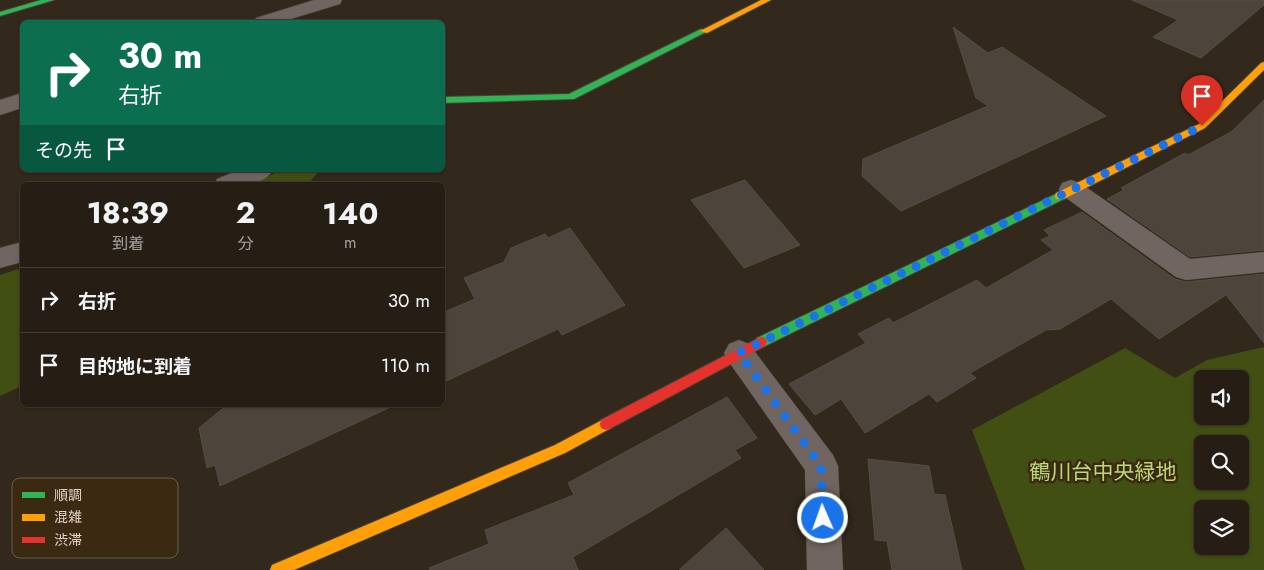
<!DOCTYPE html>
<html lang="ja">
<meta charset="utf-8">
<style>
:root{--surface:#261e14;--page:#2e271d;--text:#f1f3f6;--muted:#a4a2a0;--line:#423c34}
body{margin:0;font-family:Jost,"Noto Sans JP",sans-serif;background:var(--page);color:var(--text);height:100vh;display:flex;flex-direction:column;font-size:19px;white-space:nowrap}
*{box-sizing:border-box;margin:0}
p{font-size:16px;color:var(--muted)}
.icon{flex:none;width:28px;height:28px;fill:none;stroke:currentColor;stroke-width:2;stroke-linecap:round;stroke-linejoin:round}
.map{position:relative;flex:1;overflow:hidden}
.panel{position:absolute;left:20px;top:182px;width:425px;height:225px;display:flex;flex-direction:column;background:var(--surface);border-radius:8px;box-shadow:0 1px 4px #0004,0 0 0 1px var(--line)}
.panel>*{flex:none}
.guide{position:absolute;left:20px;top:20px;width:425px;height:152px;border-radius:8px;box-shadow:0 1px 4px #0004,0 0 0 1px var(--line);background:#0b6e4f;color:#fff;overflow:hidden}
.fabs{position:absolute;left:1194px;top:370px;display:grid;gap:10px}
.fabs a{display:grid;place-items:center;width:55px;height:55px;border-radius:8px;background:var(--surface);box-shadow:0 1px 4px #0004,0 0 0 1px var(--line);font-size:25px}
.pin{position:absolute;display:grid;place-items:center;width:42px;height:42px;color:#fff;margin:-51px -21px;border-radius:50% 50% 50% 0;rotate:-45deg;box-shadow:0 0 5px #0007}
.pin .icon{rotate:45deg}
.me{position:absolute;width:55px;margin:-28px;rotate:358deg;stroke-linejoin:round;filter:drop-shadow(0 0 4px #0008)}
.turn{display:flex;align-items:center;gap:18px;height:105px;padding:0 15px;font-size:22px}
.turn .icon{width:65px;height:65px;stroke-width:2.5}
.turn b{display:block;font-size:35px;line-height:42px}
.then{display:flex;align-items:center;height:48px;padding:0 15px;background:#0003;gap:10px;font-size:19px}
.eta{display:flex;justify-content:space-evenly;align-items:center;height:85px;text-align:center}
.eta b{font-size:30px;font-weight:700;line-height:35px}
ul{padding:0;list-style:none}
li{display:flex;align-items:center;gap:15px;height:65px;padding:0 15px;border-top:1px solid var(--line)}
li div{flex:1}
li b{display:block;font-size:19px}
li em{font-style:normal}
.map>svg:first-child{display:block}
.green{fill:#414f13;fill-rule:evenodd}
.building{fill:#4d443b;stroke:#564d44}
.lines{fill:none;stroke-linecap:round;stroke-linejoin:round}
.street-casing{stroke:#4c4338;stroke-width:1}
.fast-casing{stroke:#4c4338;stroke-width:2}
.slow-casing{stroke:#4c4338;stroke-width:2}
.jam-casing{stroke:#4c4338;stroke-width:2}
.street{fill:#716561;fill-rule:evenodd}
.fast{fill:#30b455;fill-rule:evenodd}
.slow{fill:#ff9f0a;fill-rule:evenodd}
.jam{fill:#e5322d;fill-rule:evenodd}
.route{stroke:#1a73e8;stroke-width:9;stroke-dasharray:0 16.2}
.labels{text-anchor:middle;stroke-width:5;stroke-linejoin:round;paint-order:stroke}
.near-park-label{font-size:21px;fill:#bad977;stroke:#3b2912}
.key{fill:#3b2912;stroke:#6d5c48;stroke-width:1}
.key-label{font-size:14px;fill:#e0d4c7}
</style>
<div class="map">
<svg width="1264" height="570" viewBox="0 0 1264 570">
<rect width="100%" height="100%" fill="#32281b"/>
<path class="green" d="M282,170H320L307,185H249Z
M22,268V386L0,396V275Z
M1264,347V570H1025L972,430L1125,348L1175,378L1207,360ZM1202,379H1240V416H1202ZM1202,444H1240V481H1202ZM1202,509H1240V546H1202Z"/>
<path class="building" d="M1132,0H1264V5L1201,58L1153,37L1178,20Z
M953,27L988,53L1002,47L1106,116L901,211L862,176L863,159L988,106L976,98Z
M1264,100V250L1190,257L1107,199L1124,190L1121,188L1185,153L1188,155L1231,132Z
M745,180L800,245L744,268L691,200Z
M1082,212L1175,279L1186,282L1264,274V343L1226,295L1159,339L1111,299L1060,329L1046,330L970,373L976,378L937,402L929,394L865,433L841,399L815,415L789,384L866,343L858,334L889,318L893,323L977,280L986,288L1053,250L1041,240L1050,236L1044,230Z
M570,228L625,305L562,335L558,329L442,383V313L475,299L464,278L504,262L511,248L545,234L548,238Z
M727,397L757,438L735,450L741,458L573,557L578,570H430L429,568L489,544L485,530L574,495L568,483Z
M227,405H395L220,486L215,465L207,468L199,428Z
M868,459L929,466L934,494L945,495L962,570H892L887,541L875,540Z
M726,528L764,570H679Z"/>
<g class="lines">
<defs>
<path id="street" d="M314,0H342L340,4L281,22H253L256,18Z
M22,93V108L0,115V100Z
M239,170H273C262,189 233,185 214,185L217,179Z
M1071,180L1080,183L1190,259L1264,252V272L1186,280L1176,277L1062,195L1059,189L1062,183Z
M22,242V262L0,268V248Z
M739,340L749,344L833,455L838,466L843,570H807L805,470L729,362L724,353L729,344Z"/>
<path id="fast" d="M41,0H54L0,16V12Z
M701,29L708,31L574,99L442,103V97L569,94Z
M1060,192L1065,196L1064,199L765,346L761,347L757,346L755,342L757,338Z"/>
<path id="slow" d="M761,0H771L707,33L700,31Z
M1264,62V70L1205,128L1064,199H1056L1055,196L1056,193L1199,124L1261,63Z
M606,418L611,420L612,424L611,428L565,453L294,570H270L272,565L555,445Z"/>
<path id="jam" d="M761,337L765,338L767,342L765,346L611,428L606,430L601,428L600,424L601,420Z"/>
</defs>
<use href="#street" class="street-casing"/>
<use href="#fast" class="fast-casing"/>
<use href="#slow" class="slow-casing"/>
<use href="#jam" class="jam-casing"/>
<use href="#street" class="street"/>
<use href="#fast" class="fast"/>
<use href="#slow" class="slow"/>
<use href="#jam" class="jam"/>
</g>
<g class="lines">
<path class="route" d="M823,518L821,466L739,353L1202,126"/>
</g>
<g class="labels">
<g class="near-park-label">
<text x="1103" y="479">鶴川台中央緑地</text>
</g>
</g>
<rect x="12" y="478" width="166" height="80" rx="8" class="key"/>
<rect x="22" y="492" width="23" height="6" fill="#30b455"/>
<rect x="22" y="514" width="23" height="7" fill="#ff9f0a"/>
<rect x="22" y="537" width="23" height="6" fill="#e5322d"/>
<g class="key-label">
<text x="54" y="500">順調</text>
<text x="54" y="522">混雑</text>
<text x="54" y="545">渋滞</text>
</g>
</svg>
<div class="fabs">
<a><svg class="icon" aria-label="sound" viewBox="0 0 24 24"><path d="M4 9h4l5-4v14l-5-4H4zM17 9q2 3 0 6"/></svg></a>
<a><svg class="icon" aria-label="search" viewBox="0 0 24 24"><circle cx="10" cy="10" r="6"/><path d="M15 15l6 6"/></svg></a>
<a><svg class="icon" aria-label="layers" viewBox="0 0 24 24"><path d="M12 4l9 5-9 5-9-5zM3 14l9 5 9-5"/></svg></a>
</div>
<div class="pin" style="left:1202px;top:126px;background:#d93025"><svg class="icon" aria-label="arrive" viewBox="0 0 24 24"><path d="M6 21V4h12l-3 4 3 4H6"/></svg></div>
<svg class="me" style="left:823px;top:518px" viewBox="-20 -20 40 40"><circle r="17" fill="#1a73e8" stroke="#fff" stroke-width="3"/><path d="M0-11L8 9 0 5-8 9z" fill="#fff"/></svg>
<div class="guide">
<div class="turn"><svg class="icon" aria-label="right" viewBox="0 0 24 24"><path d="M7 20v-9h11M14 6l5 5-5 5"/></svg><div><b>30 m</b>右折</div></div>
<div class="then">その先<svg class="icon" aria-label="arrive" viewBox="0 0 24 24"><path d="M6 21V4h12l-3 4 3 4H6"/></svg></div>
</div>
<section class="panel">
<div class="eta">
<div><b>18:39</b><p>到着</p></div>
<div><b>2</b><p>分</p></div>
<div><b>140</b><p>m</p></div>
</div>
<ul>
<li><svg class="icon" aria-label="right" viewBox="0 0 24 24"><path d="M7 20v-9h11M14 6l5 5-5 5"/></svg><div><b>右折</b></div><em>30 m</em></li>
<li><svg class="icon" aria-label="arrive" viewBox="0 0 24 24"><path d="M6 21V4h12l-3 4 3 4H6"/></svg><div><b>目的地に到着</b></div><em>110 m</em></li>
</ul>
</section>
</div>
